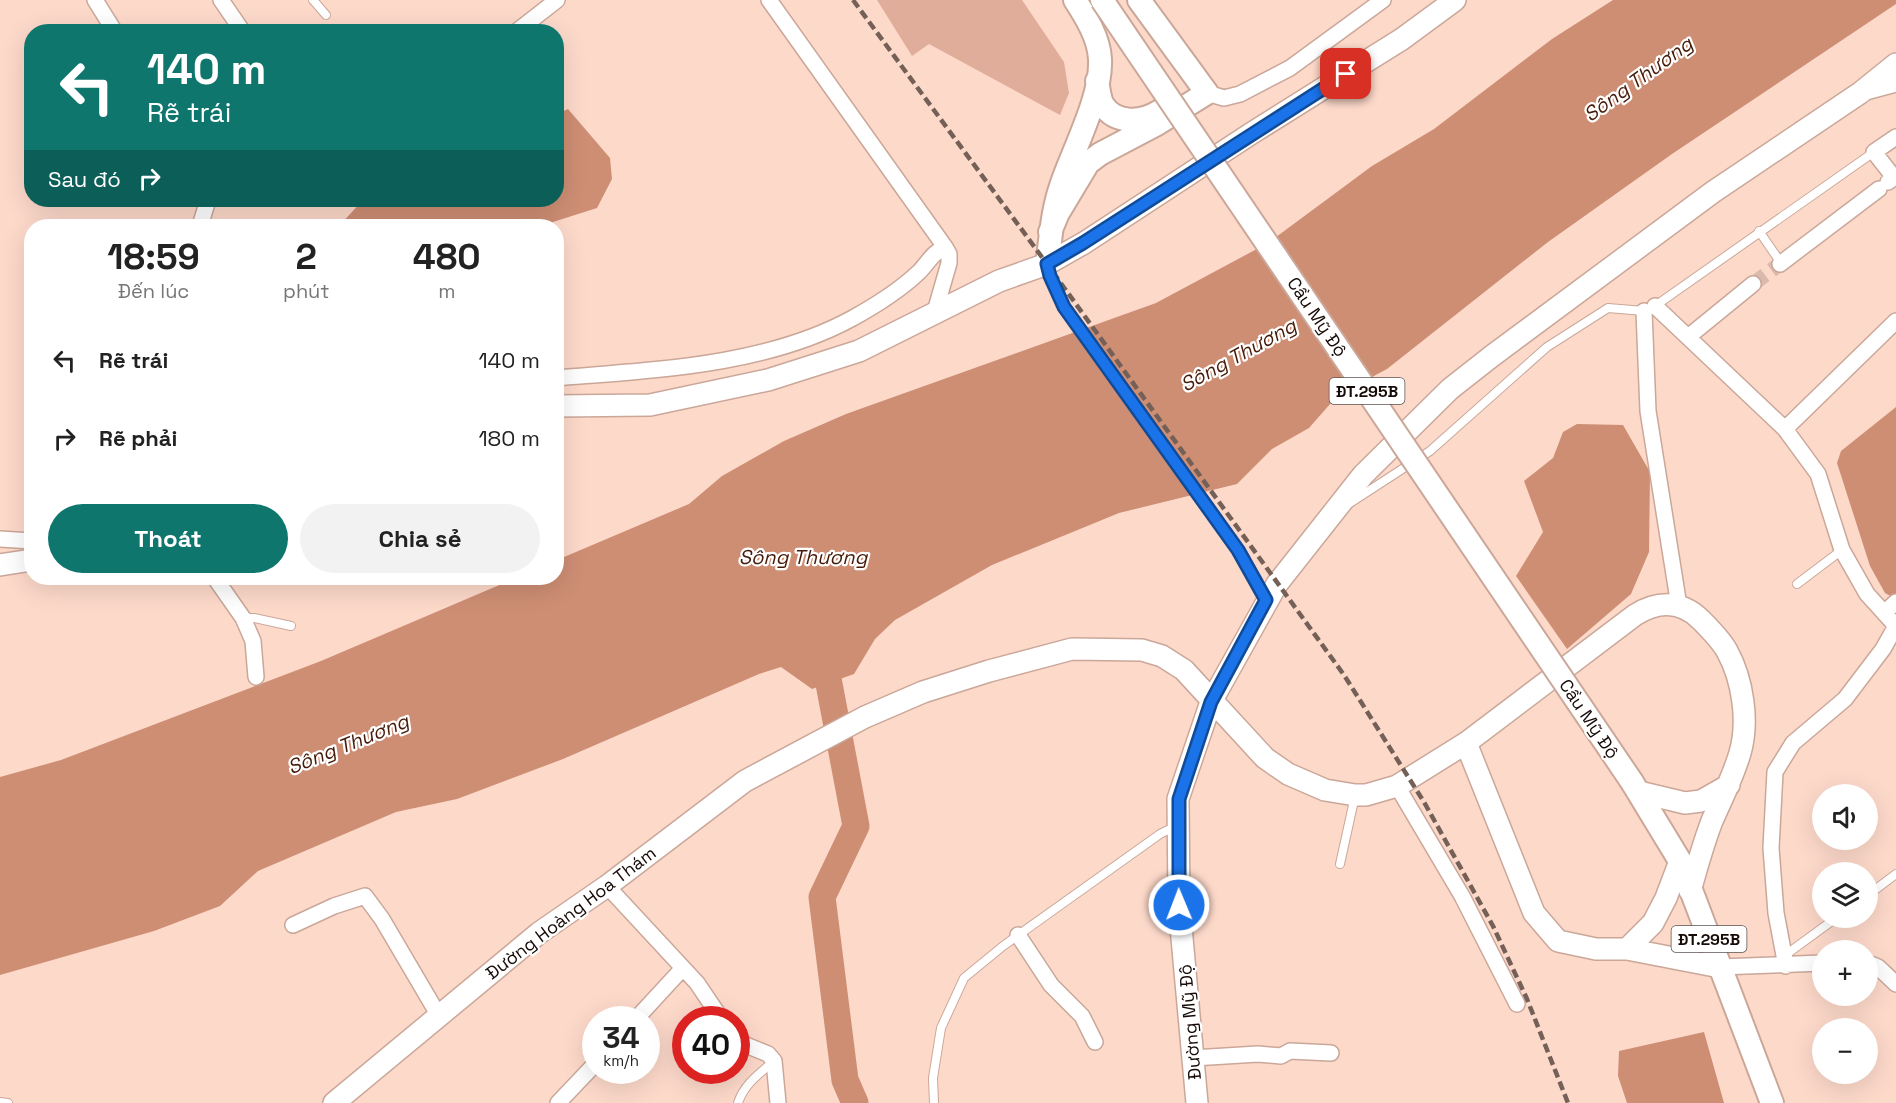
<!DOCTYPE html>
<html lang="vi">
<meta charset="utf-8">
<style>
:root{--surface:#fff;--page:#f2f2f2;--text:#222;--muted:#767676;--accent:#0f766e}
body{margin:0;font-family:"Space Grotesk",sans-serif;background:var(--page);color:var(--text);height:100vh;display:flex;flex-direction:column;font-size:22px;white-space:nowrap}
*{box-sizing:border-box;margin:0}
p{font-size:20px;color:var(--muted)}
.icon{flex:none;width:33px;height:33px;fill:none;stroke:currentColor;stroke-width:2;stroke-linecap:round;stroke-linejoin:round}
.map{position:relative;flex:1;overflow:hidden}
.details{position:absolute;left:24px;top:219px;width:540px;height:366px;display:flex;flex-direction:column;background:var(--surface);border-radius:24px;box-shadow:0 6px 24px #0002}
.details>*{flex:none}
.hud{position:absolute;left:24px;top:24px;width:540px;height:183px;border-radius:24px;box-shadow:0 6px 24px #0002;background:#0f766e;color:#fff;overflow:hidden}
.fabs{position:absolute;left:1812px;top:784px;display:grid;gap:12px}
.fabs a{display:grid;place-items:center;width:66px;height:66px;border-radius:50%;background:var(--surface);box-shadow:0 6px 24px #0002;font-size:30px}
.speed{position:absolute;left:582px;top:1006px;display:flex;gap:12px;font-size:30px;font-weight:700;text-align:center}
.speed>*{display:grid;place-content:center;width:78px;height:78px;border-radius:50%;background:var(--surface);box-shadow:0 6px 24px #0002;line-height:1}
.speed small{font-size:15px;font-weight:400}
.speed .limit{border:9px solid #d22;background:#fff;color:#111}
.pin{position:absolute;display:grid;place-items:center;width:51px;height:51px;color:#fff;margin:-26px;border-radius:12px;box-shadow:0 3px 9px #0006}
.me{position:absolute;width:66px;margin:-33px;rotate:359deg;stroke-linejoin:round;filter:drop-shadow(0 0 4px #0008)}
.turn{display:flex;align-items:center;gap:21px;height:126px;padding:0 24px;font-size:27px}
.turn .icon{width:78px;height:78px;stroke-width:2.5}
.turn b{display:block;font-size:42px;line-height:51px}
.then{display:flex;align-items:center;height:57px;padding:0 24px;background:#0003;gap:12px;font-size:22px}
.eta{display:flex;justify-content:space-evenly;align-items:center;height:102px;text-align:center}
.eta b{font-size:36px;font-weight:600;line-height:42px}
.primary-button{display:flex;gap:12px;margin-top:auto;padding:12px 24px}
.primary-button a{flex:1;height:69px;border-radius:36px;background:var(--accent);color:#fff;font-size:24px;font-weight:600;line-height:69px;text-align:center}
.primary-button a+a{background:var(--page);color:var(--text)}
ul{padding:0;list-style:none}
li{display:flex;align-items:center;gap:18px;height:78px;padding:0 24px}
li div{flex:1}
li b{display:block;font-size:22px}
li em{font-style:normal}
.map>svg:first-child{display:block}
.green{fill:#dfad9a}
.water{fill:#ce8e74}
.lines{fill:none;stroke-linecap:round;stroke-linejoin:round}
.river{stroke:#ce8e74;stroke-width:27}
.street-tunnel{stroke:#dabaad;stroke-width:15;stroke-dasharray:15 8;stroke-linecap:butt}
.lane-casing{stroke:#caa799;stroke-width:10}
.street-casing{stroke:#caa799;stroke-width:18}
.secondary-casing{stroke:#caa799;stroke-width:24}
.primary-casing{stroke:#caa799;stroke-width:26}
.lane{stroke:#fff;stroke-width:8}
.street{stroke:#fff;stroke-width:15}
.secondary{stroke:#fff;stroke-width:21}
.primary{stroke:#fff;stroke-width:22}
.rail{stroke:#756057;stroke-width:4.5;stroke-dasharray:9 4.5;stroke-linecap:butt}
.primary-bridge-casing{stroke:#caa799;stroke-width:26;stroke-linecap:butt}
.primary-bridge{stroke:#fff;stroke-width:22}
.route-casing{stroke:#114b97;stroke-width:15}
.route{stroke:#1a73e8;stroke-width:10}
.labels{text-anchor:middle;stroke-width:4.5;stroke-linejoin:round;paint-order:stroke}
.shield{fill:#fff;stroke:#5c5451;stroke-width:1.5}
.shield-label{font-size:16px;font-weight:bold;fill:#160b07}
.street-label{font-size:18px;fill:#160b07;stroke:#fff}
.water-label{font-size:20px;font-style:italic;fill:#451b09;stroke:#fff}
</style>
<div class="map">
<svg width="1896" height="1103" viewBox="0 0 1896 1103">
<rect width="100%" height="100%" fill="#fdd9ca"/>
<path class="green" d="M877,0H1022L1064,62L1069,93L1060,115L929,44L912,56Z"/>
<path class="water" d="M1613,0H1896V4L1672,154L1548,242L1387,369L1338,395L1309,428L1272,449L1237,484L1119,513L992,565L895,620L875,639L854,674L812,689L781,667L759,674L563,759L457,799L396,812L258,871L220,906L154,931L0,975V777L61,760L321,661L516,578H556L557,560L689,504L722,476L784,441L846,414L1156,303L1268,243L1372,166L1434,129L1552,39Z
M568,109L610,158L612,179L597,208L553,222L548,226H339L363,200H556L557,114Z
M1896,407V597L1894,598L1885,593L1870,566L1837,463L1841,451Z
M1577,424L1623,425L1650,472L1649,552L1631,594L1567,649L1516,576L1543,532L1524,481L1553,458L1563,432Z
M1704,1032L1724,1103H1627L1618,1076L1619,1051Z"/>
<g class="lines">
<path class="river" d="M822,647L856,826L822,897L845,1080L855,1103"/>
<path class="street-tunnel" d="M1753,284L1780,264"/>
<defs>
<path id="lane" d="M313,0L326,15
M1759,231L1781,263
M1048,267L1050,276L1064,307L1238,550L1266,599
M1350,503L1430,451L1547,347L1608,308L1644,311L1655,306L1874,152
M1797,584L1842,550
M243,618H254L291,626
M1340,864L1355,796
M1868,895L1896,874
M1784,956L1836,918
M0,1102L8,1103
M738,1103C744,1084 759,1074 774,1061
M934,1103L933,1078L941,1028L964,978L1003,946L1160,834L1176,826"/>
<path id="street" d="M95,0L115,32
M221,0L243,32
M769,0L945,247
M516,32L557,0
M1866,92L1896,84
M1207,93L1224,98L1240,94L1290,68L1383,0
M1888,182L1892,179V175L1874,152L1896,137
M200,226L208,200
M1780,264L1879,189
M1655,306L1785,429L1818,474L1842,550L1867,594L1896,626L1883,649L1845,699L1793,743L1775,772L1771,848L1776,913L1786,966
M1644,311L1648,411L1679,606
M1688,337L1753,284
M556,378C653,370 764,366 851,319C873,307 900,290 919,272C928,263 933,252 945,247L949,254V263L934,315
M1785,429L1896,321
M0,539L32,541
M215,578L243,618L253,641L256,677
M1884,613L1896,602
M1397,786L1462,896L1517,1004
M607,886L697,983L722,1020
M293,925L334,906L365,896L382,919L439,1016
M1018,935L1051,985L1082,1016L1095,1042
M1868,963L1878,967L1896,984
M1720,967L1822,963
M635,1020L683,968
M736,1041L768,1054L774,1061L778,1103
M1193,1058L1258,1054L1281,1056L1290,1051L1331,1053
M558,1103L596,1063"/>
<path id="secondary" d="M556,406L650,405L768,380L859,351L999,281L1047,264L1084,243L1252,133L1402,39L1455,0
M0,565L32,560
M1466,743L1534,913L1558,941L1596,949H1627L1720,967
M1639,792L1685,803L1701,801L1729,785
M1627,949L1653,923L1666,898L1680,861
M334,1103L539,933L607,886L745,781L865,717L923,692L989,671L1072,649L1142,650L1162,656L1184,670L1265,758L1288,774L1325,790L1355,795H1366L1397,786L1466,743L1635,615C1657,601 1681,600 1701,620C1710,629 1721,640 1727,651C1743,680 1749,722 1740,753C1733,777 1722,798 1712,821C1703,844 1697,867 1690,891
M1197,1103L1179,905L1178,799L1211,702L1277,584L1363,475L1450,389L1492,356L1713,192L1860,93L1896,64"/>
<path id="primary" d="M1097,81C1099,89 1099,98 1103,105C1116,125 1143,122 1160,111
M1050,232L1058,213L1088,163L1100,154L1157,124L1207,93L1139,0
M1047,264C1051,237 1052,212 1061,186C1073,150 1102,97 1100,59C1099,38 1086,17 1075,0
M1632,782L1680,861L1772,1103"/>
</defs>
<use href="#lane" class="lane-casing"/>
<use href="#street" class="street-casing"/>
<use href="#secondary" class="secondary-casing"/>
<use href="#primary" class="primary-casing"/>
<use href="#lane" class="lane"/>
<use href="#street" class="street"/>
<use href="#secondary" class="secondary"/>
<use href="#primary" class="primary"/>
<path class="rail" d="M853,0L1047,264L1344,675L1424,802L1493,926L1527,999L1568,1103"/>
<defs>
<path id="primary-bridge" d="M1102,0L1632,782"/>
</defs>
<use href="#primary-bridge" class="primary-bridge-casing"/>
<use href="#primary-bridge" class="primary-bridge"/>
</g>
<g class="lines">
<defs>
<path id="route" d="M1179,905V799L1211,702L1266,600L1238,550L1064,307L1050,276L1047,264L1083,243L1346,74"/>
</defs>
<use href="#route" class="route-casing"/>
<use href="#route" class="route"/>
</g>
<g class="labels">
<g class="shield">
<rect x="1329.5" y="378" width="75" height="26" rx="4.5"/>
<rect x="1671.5" y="926" width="75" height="26" rx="4.5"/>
</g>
<g class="shield-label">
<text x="1367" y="397">ĐT.295B</text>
<text x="1709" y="945">ĐT.295B</text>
</g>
<g class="street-label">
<text transform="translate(1317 317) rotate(56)" y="6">Cầu Mỹ Độ</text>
<text transform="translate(1589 719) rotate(56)" y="6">Cầu Mỹ Độ</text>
<text transform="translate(571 913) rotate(-37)" y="6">Đường Hoàng Hoa Thám</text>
<text transform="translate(1190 1022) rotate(-95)" y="6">Đường Mỹ Độ</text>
</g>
<g class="water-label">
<text transform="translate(1638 79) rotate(-36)" y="7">Sông Thương</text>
<text transform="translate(1238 355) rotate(-29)" y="7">Sông Thương</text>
<text x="803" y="564">Sông Thương</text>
<text transform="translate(348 744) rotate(-22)" y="7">Sông Thương</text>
</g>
</g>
</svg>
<div class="fabs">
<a><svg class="icon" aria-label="sound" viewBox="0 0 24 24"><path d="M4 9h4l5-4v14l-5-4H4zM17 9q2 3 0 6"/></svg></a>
<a><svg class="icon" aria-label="layers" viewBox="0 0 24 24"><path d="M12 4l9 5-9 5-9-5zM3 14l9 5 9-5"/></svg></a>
<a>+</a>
<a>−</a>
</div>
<div class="speed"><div>34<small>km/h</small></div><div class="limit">40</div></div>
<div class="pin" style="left:1346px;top:74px;background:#d93025"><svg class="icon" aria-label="arrive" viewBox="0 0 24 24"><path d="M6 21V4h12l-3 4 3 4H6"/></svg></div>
<svg class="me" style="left:1179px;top:905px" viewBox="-20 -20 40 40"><circle r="17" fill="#1a73e8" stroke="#fff" stroke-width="3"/><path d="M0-11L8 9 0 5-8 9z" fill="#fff"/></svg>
<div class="hud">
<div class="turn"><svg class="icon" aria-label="left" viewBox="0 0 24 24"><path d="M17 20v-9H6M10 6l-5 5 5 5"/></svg><div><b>140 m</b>Rẽ trái</div></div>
<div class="then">Sau đó<svg class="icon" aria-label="right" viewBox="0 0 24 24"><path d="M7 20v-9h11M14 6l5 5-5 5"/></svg></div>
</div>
<section class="details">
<div class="eta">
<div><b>18:59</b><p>Đến lúc</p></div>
<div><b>2</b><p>phút</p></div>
<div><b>480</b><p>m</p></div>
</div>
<ul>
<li><svg class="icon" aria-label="left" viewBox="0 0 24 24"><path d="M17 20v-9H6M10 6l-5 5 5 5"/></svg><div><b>Rẽ trái</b></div><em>140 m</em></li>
<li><svg class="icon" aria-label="right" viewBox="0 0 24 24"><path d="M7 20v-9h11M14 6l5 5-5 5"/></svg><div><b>Rẽ phải</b></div><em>180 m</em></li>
</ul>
<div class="primary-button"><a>Thoát</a><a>Chia sẻ</a></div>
</section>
</div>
